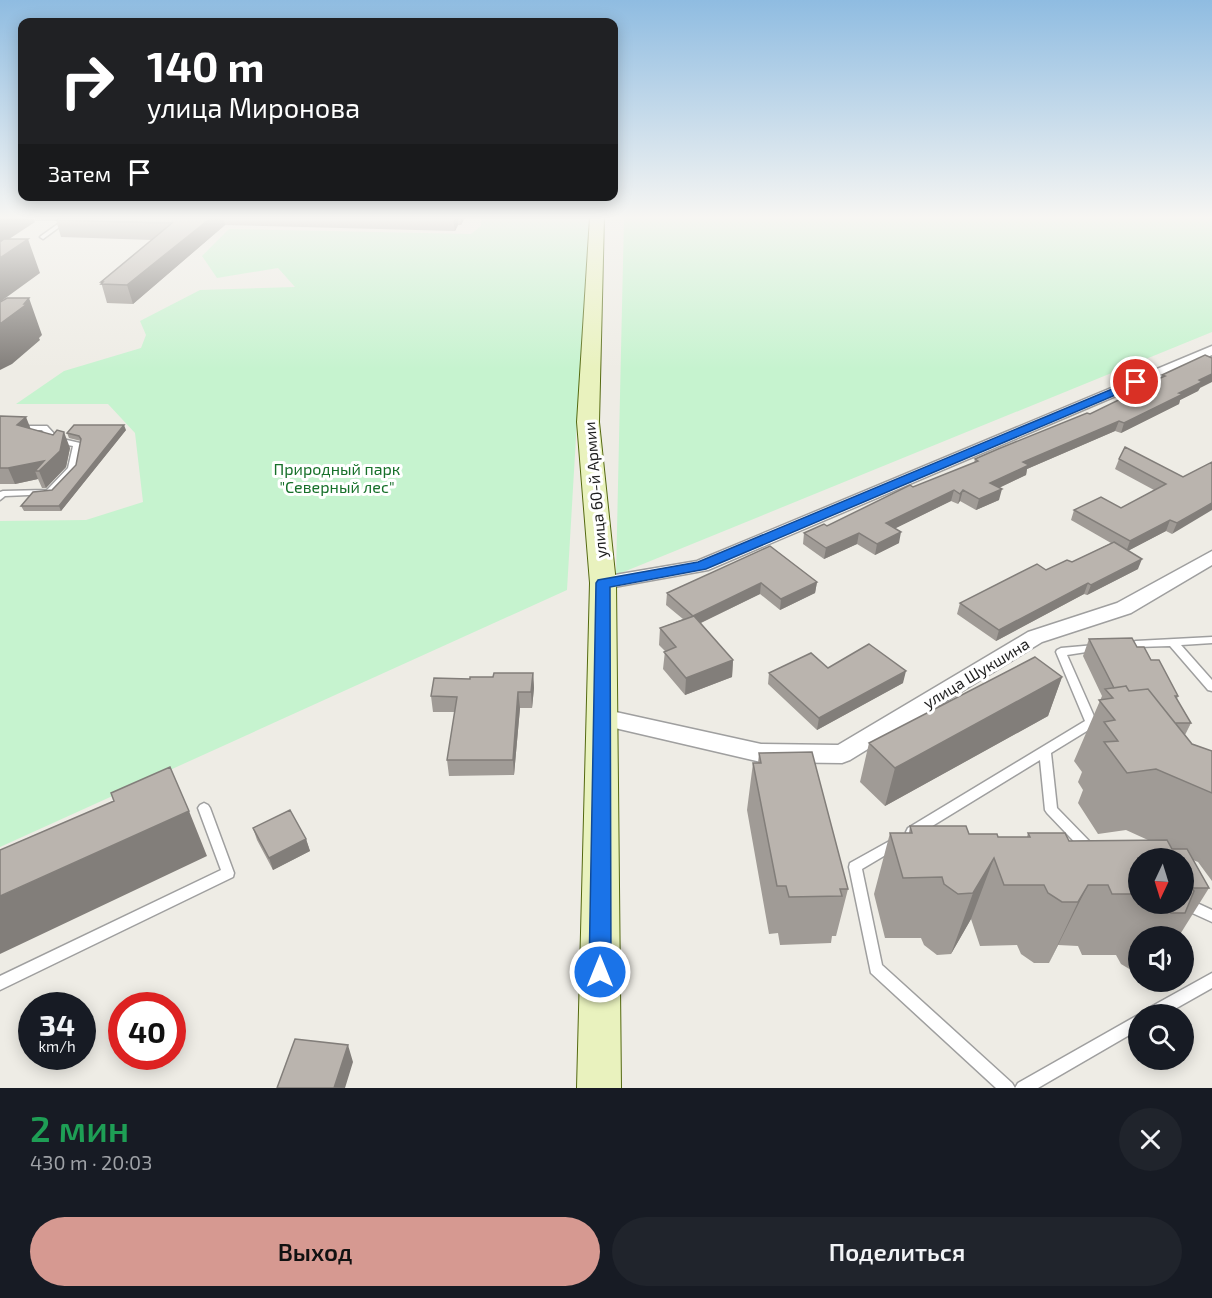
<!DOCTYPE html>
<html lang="ru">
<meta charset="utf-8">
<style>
:root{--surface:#171b24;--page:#20242c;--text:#f1f3f6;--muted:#9ea1a6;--accent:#d69991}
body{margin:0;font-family:"Exo 2",sans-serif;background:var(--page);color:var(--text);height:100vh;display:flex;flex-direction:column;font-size:22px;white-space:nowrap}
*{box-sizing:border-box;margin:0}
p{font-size:20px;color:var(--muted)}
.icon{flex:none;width:33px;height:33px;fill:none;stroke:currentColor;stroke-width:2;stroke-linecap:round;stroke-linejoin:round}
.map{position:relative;height:1088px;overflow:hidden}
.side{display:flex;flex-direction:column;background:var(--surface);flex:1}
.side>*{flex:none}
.top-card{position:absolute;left:18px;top:18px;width:600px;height:183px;border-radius:12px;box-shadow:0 3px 15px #0003;background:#202124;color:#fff;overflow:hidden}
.needle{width:39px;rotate:184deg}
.buttons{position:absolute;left:1128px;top:848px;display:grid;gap:12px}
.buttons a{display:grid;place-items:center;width:66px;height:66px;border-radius:50%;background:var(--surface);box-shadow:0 3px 15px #0003;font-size:30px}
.speed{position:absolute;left:18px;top:992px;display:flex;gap:12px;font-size:30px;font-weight:700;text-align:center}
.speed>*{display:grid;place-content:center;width:78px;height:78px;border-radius:50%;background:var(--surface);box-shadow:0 3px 15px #0003;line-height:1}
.speed small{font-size:15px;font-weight:400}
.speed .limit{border:9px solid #d22;background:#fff;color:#111}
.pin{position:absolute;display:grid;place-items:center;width:51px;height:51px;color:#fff;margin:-26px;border:3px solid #fff;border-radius:50%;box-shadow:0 2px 6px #0007}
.me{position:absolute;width:66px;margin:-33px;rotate:0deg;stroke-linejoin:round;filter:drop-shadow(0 0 4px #0008)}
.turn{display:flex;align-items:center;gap:21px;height:126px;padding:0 30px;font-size:27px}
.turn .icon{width:78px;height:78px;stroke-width:2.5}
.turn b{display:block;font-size:42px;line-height:51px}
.then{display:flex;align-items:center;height:57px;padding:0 30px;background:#0003;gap:12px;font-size:22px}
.round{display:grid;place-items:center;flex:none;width:63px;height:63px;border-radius:32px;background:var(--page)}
.head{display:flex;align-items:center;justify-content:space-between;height:102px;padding:0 30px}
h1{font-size:36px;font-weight:600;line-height:45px;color:#1e9e55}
.action{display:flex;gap:12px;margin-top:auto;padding:12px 30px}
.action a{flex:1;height:69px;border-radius:36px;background:var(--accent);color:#111;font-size:24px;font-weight:600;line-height:69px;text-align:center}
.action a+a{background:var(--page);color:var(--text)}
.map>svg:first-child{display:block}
.park{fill:#c6f3cf}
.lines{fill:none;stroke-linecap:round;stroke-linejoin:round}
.lane-casing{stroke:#9f9f9f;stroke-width:3}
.street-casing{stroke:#9f9f9f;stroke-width:3}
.secondary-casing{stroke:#546910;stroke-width:2}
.lane{fill:#fff;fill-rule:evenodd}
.street{fill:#fff;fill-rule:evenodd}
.secondary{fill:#e9f2be;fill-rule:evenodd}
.wall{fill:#a09b96;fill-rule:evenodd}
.shaded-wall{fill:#827e7a}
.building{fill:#bab4ae;stroke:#827e7a;stroke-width:1.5}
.route{fill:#1a73e8;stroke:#114b97;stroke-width:1.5}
.labels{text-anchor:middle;stroke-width:6;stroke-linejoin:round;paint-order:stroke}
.park-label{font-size:16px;fill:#17702a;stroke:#fff}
.street-label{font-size:16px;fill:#1e1e1e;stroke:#fff}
</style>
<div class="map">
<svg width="1212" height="1088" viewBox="0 0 1212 1088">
<rect width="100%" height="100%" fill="#eeece5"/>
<path class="park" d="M481,217H589L567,590L0,847V521L86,520L143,502L135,433L108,404H16L64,371L141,348L146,335L140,321L200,290L295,287L278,268L217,278L202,256L229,229L471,234L481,226Z
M624,217H1212V332L616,575Z"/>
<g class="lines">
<defs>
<path id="lane" d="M0,217H73L43,239L40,237L41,236L65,219L0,220Z
M0,426H47L58,438L80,443L81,445L76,469L52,494L5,496L0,500V492L3,491L47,490L68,468L73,446L52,442L42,430H0Z
M1212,637V643L1181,645L1212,680V691L1208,690L1170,646L1136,647L1132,646L1131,644L1132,642L1136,641Z
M1095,645L1099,646L1100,648L1099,650L1067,655L1097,723L1095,726L1051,753L1057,808L1094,846L1096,850L1094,854L1090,855L1086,854L1047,813L1045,810L1040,760L916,836L912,837L908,836L906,832L908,828L1085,721L1056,652L1057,650L1061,648Z
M204,803L208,805L210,808L234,873L233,877L0,990V976L221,870L198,808L200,805Z
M895,838L899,839L901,843L899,847L862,869L882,965L1012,1083L1015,1088H996L871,973L849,867L850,863Z
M1184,897L1212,910V922L1179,907L1177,903H1184Z
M1212,973V988L1166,1014H1145L1147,1009Z
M1138,1015V1030L1038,1088H1015L1018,1083Z"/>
<path id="street" d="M1212,346V355L708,570L603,589L596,587L594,583L596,579L603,577L697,561Z
M1212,551V565L1131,613L1042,642L850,760L842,763L761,762L602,725L594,723L591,717L594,711L602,709L761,744L838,745L1028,632L1117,603Z"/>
<path id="secondary" d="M590,217H604L599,422L616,583L621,1088H577L590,583L577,422Z"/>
</defs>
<use href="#lane" class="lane-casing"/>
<use href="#street" class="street-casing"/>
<use href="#secondary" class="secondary-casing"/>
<use href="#lane" class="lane"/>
<use href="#street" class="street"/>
<use href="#secondary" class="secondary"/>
</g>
<path class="wall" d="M61,217H465L461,225H458L455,231L225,225L133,304L107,303L101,282L153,240L61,237L56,220Z
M1162,375L1200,388L1198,391L1180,400L1179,404L1121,433L1115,431L1027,469L1026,475L999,488V500L976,510L960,501L958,504L951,501L895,528L899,543L875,555L857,544L824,559L803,544L804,533L827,526L913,487L974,463L975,459L1090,414L1125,397L1126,393L1161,378Z
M0,416L30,429L70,448L66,467L46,488H42L38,479L15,484H0Z
M126,430L61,511H24L21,506L52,490L76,465L81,441L69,438L67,433Z
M1119,459L1183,477L1212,462L1172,534L1166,531L1129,550L1138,569L1087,595L1084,594L996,641L957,614L960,603L1046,570L1072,562L1111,543L1071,520L1074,510L1121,508L1154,490L1115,469Z
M770,546L817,582L815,593L780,610L760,594L701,623L733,660L732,677L685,695L663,669L665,651L659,645L660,628L683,619L666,605L667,593Z
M1089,639L1137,647L1151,660L1178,696L1177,699L1191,723L1185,735L1192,744L1212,751V881L1198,862L1193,860L1209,888L1179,936H1138V973H1136L1121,964L1116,955H1082L1078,946L1058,945L1049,963H1034L1021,954L1017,945L980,946L971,919L951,954L937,955L924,945L921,938H885L874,894L890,833H909L910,826L969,834L998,837H1027L1028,833L1069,841L1148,840L1126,830L1098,834L1078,803L1083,790L1078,782L1082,772L1074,761L1102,696L1083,656ZM1138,858L1184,903H1138Z
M828,668L903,683L817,730L768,684L769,673Z
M533,673L534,688L532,708H520L514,775L449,776L447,760L455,712H433L431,696L470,679Z
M1062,677L1048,716L885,806L860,782L869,743Z
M759,753L848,889L836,936H832L831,943L780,945L778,933L769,934L747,810L753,763H758Z
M253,828L306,839L310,851L273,870L257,840Z"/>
<path class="shaded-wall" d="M0,217H33L35,222L0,245Z
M212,217H223L225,225L133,304L127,285Z
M453,217H458V225L455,231Z
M460,217H465L461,225Z
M28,239L40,273L0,302V258Z
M29,298L42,335L39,338L40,340L12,364L0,370V324L24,304Z
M1212,374V382L1200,388L1198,391L1180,400L1179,404L1121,433L1124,423L1199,380Z
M26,417L32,432L17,425Z
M1119,421L1115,431L1027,469L1026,475L988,493L990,483L1023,462Z
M124,425L126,430L61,511L59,506Z
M64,432L70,448L66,467L46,488L39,471H35L38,479L15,484L8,468Z
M1002,489L999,500L976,510L979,499Z
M954,490L951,501L884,534L886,523Z
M963,490L960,501L958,504L960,494Z
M1212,503V510L1172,534L1177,523Z
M1170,520L1166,531L1126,552L1130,541Z
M901,532L899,543L875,555L877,544Z
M859,533L857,544L824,559L826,548Z
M1142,559L1138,569L1087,595L1091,585Z
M817,582L815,593L780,610L781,599Z
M761,583L760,594L692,627L693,616Z
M1088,583L1084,594L996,641L999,630Z
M733,660L732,677L685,695L686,678Z
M906,671L903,683L817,730L819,718Z
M533,673L534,688L532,708L531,692Z
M1062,677L1048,716L885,806L895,768Z
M518,692L520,708L514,775L513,760Z
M189,811L207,856L0,954V896Z
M306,839L310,851L273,870L269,858Z
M994,858L971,919L951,954L973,893Z
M1088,885L1049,963L1078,902Z
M348,1045L353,1062L345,1088H334Z"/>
<path class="building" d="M61,217H212L127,285L101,284L103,282H101L172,223L56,220Z
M4,239H28L0,258V242Z
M7,298H29L24,304H27L0,324V302Z
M1205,355L1212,358V374L1199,380L1202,382L1179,393L1183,394L1124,423L1119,421L1023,462L1029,465L990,483L1002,489L979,499L963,490L960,494L954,490L886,523L901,532L877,544L859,533L826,548L804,533L824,524L827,526L910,485L913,487L978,461L975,459L998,449L1087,413L1090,414L1129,395L1126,393L1165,376L1162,375Z
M0,416L26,417L17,425L53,435L57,430L64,432L60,451L39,471H35L44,461L8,468H0Z
M74,425H124L59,506H21L33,492L52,490L76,465L81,439L79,436L67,433Z
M1125,447L1183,477L1212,462V503L1177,523L1170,520L1130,541L1074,510L1101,497L1121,508L1166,484L1119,459Z
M1114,542L1142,559L1091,585L1088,583L999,630L960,603L1037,564L1046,570L1067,560L1072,562Z
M770,546L817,582L781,599L761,583L693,616L667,593Z
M694,616L733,660L686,678L664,652L676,647L660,628Z
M1132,638L1137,647H1144L1151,660H1159L1178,696H1175L1191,723H1175L1148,689L1129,691L1126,686L1114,688L1089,639Z
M869,644L906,671L819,718L769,673L811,653L828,668Z
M1035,657L1062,677L895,768L869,743Z
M494,673H533L531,692H518L513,760H447L457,697L431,696L434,678L470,679V677H493Z
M1126,686L1129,691L1148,689L1192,744L1212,751V793L1156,769L1127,773L1104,742L1118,741L1104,722L1115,720L1099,700L1113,698L1105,689Z
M812,752L848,889H840L842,896L789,897L786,886H777L753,763H761L759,753Z
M170,767L189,811L0,896V850L114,801L111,793Z
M290,810L306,839L269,858L253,828Z
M910,826H966L969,834H997L998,837H1030L1028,833H1065L1069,841L1167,840L1172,849H1187L1209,888H1192L1194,891L1185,913H1171L1154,903H1184V858H1138V894H1112L1108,885H1088L1078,902H1062L1048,893L1044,885H1004L994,858L973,893L958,894L944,884L942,877L903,878L890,833H912Z
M295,1039L348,1045L334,1088H277Z"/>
<linearGradient id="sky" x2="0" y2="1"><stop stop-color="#8fbce1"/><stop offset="0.59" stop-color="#f7f6f3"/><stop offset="1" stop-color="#f7f6f3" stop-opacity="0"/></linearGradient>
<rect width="1212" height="369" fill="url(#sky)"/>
<path class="route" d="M1136,379L1139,380V385L706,569L610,587L611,972L607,979L600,982L592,979L589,972L596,583L598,580L698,562Z"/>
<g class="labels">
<g class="park-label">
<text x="337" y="475">Природный парк<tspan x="337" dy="18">"Северный лес"</tspan></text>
</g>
<g class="street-label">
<text transform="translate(595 490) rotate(-95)" y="6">улица 60-й Армии</text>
<text transform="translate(976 673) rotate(-31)" y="6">улица Шукшина</text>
</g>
</g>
</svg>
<div class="buttons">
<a><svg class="needle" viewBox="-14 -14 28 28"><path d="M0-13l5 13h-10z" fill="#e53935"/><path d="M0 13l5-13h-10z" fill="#9ea1a6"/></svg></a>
<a><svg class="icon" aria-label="sound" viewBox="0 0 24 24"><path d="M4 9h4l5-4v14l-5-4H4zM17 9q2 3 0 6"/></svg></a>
<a><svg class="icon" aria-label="search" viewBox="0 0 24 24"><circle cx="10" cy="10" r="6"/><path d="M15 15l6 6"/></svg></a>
</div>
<div class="speed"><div>34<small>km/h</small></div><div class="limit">40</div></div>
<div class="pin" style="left:1136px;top:382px;background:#d93025"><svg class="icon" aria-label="arrive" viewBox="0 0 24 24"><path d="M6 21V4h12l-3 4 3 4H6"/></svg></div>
<svg class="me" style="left:600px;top:972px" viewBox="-20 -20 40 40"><circle r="17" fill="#1a73e8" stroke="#fff" stroke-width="3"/><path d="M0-11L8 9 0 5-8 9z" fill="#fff"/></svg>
<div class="top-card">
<div class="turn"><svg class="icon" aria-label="right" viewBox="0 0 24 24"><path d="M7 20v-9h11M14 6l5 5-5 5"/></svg><div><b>140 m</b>улица Миронова</div></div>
<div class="then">Затем<svg class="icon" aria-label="arrive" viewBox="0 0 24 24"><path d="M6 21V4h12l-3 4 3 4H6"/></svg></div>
</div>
</div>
<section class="side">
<div class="head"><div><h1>2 мин</h1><p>430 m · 20:03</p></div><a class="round"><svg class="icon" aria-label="close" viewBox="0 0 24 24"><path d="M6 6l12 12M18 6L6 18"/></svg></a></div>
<div class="action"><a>Выход</a><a>Поделиться</a></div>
</section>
